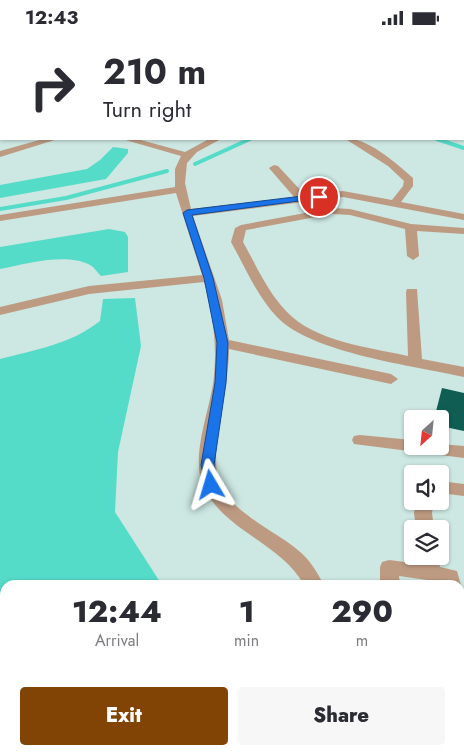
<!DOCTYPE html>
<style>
:root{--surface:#fff;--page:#f7f7f7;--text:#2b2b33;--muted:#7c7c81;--accent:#824404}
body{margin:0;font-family:Jost,sans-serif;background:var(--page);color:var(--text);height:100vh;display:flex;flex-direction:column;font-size:19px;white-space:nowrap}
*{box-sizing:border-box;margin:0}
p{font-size:16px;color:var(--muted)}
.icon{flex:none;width:28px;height:28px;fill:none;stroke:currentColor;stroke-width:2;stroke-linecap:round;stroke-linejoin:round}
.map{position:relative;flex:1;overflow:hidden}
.panel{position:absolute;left:0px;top:545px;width:465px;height:175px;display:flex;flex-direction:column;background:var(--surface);border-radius:15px 15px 0 0;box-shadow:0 1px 4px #0004}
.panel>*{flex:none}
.banner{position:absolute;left:0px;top:0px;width:465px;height:105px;box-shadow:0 1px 4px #0004;background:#fff;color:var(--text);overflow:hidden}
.needle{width:32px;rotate:207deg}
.tools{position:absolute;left:404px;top:375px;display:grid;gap:10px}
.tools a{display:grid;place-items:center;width:45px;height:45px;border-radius:5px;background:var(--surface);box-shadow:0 1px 4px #0004;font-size:25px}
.pin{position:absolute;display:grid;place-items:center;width:42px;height:42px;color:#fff;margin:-21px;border:2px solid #fff;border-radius:50%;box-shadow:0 1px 5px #0007}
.me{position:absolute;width:55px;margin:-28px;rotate:353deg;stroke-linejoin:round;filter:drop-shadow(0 0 4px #0008)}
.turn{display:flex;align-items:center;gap:18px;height:105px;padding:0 20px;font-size:22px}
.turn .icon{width:65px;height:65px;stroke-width:2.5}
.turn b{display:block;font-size:35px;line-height:42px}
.eta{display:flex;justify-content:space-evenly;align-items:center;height:85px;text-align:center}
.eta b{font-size:30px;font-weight:800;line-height:35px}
.primary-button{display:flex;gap:10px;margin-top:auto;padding:10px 20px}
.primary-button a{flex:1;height:58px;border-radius:5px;background:var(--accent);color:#fff;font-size:20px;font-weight:800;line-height:58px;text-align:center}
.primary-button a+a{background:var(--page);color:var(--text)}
.status{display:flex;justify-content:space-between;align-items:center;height:35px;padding:0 25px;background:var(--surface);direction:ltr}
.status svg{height:14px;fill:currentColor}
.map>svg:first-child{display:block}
.water{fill:#55dcc9}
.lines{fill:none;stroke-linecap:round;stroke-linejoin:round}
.stream{stroke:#55dcc9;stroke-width:4}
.building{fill:#105d54}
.path{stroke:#8ca19d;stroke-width:4.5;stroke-dasharray:2 5;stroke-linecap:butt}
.minor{fill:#bd9b82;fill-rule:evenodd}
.route{fill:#1a73e8;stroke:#114b97}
</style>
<div class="status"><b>12:43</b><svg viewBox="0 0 49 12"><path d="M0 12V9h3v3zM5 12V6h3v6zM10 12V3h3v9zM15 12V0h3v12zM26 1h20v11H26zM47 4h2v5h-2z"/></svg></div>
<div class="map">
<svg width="464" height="720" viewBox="0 0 464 720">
<rect width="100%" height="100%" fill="#cde7e2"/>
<path class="water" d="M106,0H365L106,1Z
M113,112L128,114V118L106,144L0,163V150L87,134L100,125Z
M109,194L125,197L128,202V237L101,241C97,237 94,232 90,230C67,217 24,229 0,234V212Z
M135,263L141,311L118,417L115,477L162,550H5V588L0,587V324C35,315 71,309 100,286L103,264Z
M127,715H183L182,720H126Z"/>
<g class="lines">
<path class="stream" d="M437,104L464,113
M195,129L250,104
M0,174L66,163L167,136"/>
</g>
<path class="building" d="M442,353L464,358V396L440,391V384H434Z"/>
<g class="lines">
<path class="path" d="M460,704H464"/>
<path class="minor" d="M0,12H1V16H0Z
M43,104H58L0,122V116Z
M122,104H137L185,117L209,104H221L197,117L187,128L185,148L191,174L294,162L269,133L274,130L278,131L305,160L343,156L392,165L403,151L404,146L388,131L347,105C363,99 401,132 413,143V151L401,167L464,179V185L343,162L193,181L222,265L229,305L391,339L398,344L391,349L229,314C229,355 212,401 217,439C222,474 275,495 299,516C310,525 317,537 324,550H304C281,508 226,497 204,453C189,422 211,374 214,341C217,309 213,278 204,247L89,259L0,280V272L89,251L202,240L176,158L0,186V180L175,152V134L181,121Z
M332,173L350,174L411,189L464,193V199L417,196L419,221L413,225L407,221L405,194L350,180L332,179L246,195L243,207C256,230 267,256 286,276C315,307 368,312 408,321L406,257L407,254H417L422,324L464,332V342C415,331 311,318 277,282C257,261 245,232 231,207L235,193L241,190Z
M360,400L412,405V411H440V409L464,411V423L354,409L352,405L354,401Z
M440,446L464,449V461L440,458Z
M416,466H434L432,478L434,494H416L414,478Z
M420,521H438L440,532L457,536L461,550L460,551L441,550V547L399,541L400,550H380V532L382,527L389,525L421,529Z
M460,612L464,613V663L460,661Z
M304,715H326L325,720H303Z
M390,715H412V720H390Z"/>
</g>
<path class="route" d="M319,159L323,162L322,163L192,180L213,243L228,308L226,348L214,430L218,450L211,455L207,453L201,430L215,348L217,308L204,243L183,178L187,175Z"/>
</svg>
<div class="tools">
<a><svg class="needle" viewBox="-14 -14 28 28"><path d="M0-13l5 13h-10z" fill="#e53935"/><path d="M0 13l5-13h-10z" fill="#7c7c81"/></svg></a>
<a><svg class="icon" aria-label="sound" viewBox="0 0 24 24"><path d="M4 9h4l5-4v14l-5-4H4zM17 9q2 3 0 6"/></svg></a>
<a><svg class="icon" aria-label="layers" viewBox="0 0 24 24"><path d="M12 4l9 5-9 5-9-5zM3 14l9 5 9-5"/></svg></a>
</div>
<div class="pin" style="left:319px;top:162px;background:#d93025"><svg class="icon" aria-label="arrive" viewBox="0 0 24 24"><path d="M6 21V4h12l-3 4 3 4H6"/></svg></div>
<svg class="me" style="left:211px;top:450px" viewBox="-20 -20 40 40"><path d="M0-17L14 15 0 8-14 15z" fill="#1a73e8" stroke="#fff" stroke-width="4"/></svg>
<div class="banner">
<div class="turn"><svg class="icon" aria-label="right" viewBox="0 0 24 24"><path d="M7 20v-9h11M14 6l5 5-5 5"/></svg><div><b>210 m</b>Turn right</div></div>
</div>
<section class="panel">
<div class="eta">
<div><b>12:44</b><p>Arrival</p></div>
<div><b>1</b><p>min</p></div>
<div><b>290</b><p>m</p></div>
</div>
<div class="primary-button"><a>Exit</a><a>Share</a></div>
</section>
</div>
